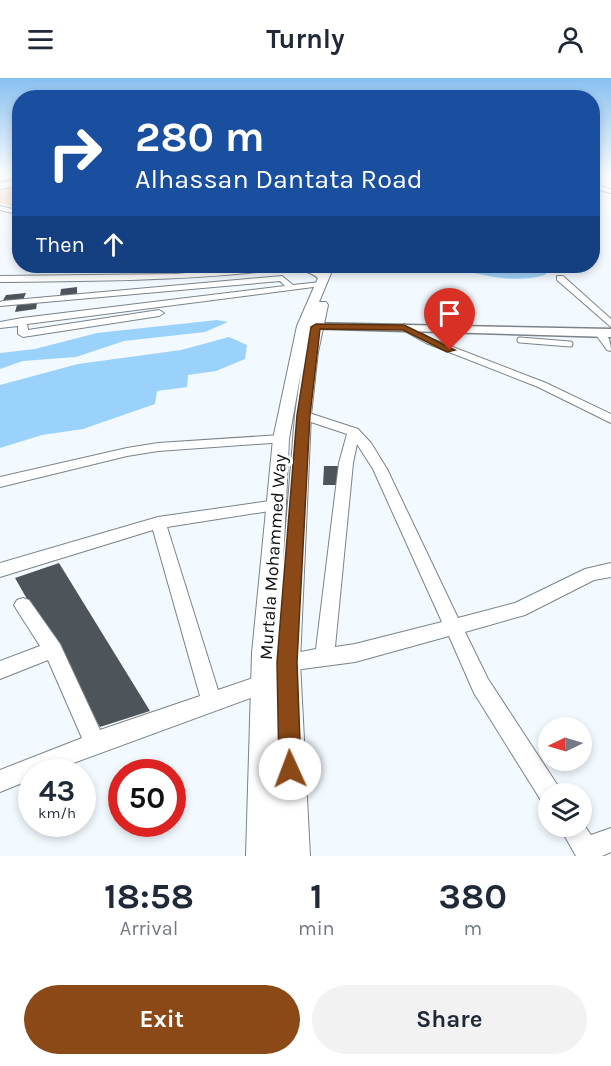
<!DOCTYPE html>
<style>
:root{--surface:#fff;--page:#f2f2f3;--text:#1f2937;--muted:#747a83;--accent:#8a4916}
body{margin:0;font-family:Karla,sans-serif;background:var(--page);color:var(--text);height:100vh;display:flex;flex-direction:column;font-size:22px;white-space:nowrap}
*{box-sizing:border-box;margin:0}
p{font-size:20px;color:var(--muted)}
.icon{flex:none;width:33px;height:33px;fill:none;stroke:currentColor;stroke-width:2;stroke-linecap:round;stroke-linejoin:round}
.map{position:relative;height:778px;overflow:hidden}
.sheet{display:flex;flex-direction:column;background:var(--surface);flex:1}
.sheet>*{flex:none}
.banner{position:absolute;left:12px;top:12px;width:588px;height:183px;border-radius:24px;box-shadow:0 3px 9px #0003;background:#1a4fa0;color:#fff;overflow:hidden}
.needle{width:39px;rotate:265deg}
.tools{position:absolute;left:538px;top:639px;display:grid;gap:12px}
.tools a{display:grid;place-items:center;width:54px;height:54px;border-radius:50%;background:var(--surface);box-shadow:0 3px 9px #0003;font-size:30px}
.speed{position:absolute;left:18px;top:681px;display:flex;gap:12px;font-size:30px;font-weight:700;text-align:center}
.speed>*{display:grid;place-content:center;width:78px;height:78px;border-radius:50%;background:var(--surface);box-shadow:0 3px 9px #0003;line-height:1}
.speed small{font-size:15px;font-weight:400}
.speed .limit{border:9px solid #d22;background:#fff;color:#111}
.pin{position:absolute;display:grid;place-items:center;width:51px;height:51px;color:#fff;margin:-62px -26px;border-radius:50% 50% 50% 0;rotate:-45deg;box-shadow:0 0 6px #0007}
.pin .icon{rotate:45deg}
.me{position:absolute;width:66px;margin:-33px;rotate:358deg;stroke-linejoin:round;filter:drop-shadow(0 0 4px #0008)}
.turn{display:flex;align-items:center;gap:21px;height:126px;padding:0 24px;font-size:27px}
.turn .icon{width:78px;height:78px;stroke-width:2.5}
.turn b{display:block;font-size:42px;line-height:51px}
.then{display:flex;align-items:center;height:57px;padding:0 24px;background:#0003;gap:12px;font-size:22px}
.eta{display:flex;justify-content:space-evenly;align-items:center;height:102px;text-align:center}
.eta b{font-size:36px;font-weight:700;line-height:42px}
.cta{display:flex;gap:12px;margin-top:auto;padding:12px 24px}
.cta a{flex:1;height:69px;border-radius:36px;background:var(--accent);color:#fff;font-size:24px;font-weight:700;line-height:69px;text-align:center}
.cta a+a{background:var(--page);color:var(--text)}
header{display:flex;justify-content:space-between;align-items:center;height:78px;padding:0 24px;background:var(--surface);font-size:27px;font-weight:700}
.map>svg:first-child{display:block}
.green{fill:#fcc4a0}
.water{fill:#9bd2fc}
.building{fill:#4d545a}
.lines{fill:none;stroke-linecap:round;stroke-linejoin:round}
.service-casing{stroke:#7b8389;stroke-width:7}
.minor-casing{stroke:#7b8389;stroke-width:2}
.tertiary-casing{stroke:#7b8389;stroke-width:3}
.secondary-casing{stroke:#7b8389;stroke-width:2}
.trunk-casing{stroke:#7b8389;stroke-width:2}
.service{stroke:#fff;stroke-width:5}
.minor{fill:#fff;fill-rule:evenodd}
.tertiary{fill:#fff;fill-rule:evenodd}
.secondary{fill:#fff;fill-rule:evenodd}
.trunk{fill:#fff;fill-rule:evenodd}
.route{fill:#8a4916;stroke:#5a2f0e;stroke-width:1.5}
.labels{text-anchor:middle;stroke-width:6;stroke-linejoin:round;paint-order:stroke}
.street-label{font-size:18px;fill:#0f1215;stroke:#fff}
</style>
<header><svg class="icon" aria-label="menu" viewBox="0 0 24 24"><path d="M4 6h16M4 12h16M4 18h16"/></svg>Turnly<svg class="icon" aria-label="person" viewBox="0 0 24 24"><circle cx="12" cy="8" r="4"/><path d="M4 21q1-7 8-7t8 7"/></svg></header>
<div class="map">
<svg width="611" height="778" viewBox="0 0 611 778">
<rect width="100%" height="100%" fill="#f2f9ff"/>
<path class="green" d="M19,107V131L0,125V112Z"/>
<path class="water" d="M442,188H549L550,189L545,197C510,207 477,195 442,188Z
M217,242L228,244L205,254L124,263L76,279L23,283L0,291V275L35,271L97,255Z
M229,259L247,267L245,281L216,293L188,297L187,309L157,313L155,326L83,351L42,357L0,370V307L78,286L181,272Z"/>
<path class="building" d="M77,209V216L60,218L61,211Z
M26,215L23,222L2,224L6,217Z
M37,225L36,231L15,234L17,227Z
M324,388H340V407H323Z
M59,485L150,633L100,649L15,500Z"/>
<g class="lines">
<defs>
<path id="service" d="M520,262L570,266"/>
<path id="minor" d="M20,96V98L0,103V99Z
M592,106L611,111V115L592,110Z
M0,128L20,133V137L0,132Z
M193,188H202L211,193L204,195Z
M282,198L293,207L321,204L325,206L321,208L27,246L28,252L159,232L164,235L159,238L23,259L18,256V248L0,250V244L22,240L285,208L280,203L0,228V224L3,223Z
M557,198H563L611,241V249L557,202Z
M404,246L432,261L546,305L611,336V345L538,309L426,265L401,251L399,249Z
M599,251C608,254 611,264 611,273L607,272L594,254Z
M303,333L358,351L371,365L387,391L458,540L515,525L585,491L611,485V499L594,502L525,537L465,554L488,601L558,708L561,716H549V727L542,724L474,615L449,558L355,584L287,593L280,590L277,584L280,578L316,571L339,385L347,356L299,340L297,337ZM357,366L373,391L442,544L355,566L335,569L353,385Z
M281,357L285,358L287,361L285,364L158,373L127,378L0,409V399L127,370L158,365Z
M277,422L282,423L284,427L282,431L167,449L218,612L265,596L272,598L275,605L272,612L49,694H32V701L0,714V692L82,660L48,582L0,601V583L40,568L17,532L14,527L17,522L23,520L29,522L60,566L100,652L200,618L153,452L0,499V485L158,439Z
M582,744L591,757L611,750V774L602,778H576L559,748H582Z"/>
<path id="tertiary" d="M303,245L611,251V259L299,250V246Z"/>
<path id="secondary" d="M263,188H311L322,192L324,188H334L319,224H326L328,227L318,274L311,337L300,584L310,778H246L252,575L273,361L297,248L318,200C300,185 270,193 248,195C165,203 83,203 0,204V198L175,196ZM301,293L295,337L283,486L289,361Z"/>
<path id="trunk" d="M20,102V107L0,111V105Z"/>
</defs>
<use href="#service" class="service-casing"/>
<use href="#minor" class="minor-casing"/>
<use href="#tertiary" class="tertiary-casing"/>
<use href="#secondary" class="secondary-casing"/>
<use href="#trunk" class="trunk-casing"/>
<use href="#service" class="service"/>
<use href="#minor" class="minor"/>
<use href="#tertiary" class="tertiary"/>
<use href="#secondary" class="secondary"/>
<use href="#trunk" class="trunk"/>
</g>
<linearGradient id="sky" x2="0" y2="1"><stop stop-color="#89c0f0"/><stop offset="0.47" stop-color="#f9fcff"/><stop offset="1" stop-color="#f9fcff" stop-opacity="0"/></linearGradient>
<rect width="611" height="205" fill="url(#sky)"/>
<path class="route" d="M316,246L404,247L455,272L447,274L403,252L320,251L310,337L297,584L301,691L298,699L290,702L282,699L279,691L277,584L297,337L311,249Z"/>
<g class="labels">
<g class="street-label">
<text transform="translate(273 479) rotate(-86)" y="6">Murtala Mohammed Way</text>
</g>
</g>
</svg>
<div class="tools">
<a><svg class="needle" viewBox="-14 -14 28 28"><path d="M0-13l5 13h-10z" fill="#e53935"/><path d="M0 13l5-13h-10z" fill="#747a83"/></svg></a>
<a><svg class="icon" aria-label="layers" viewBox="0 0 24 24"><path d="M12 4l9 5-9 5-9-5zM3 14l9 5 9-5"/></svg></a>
</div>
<div class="speed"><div>43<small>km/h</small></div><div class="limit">50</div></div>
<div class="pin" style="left:450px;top:272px;background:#d93025"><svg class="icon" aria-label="arrive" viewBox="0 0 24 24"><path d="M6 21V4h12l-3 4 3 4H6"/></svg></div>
<svg class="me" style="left:290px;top:691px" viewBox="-20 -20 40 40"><circle r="19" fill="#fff"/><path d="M0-13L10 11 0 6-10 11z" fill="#8a4916"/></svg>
<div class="banner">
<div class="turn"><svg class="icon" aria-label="right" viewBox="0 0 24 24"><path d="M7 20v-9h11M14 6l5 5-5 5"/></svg><div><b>280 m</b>Alhassan Dantata Road</div></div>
<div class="then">Then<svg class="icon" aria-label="ahead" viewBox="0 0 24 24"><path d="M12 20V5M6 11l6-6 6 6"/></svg></div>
</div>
</div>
<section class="sheet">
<div class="eta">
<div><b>18:58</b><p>Arrival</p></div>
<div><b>1</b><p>min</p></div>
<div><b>380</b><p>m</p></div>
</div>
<div class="cta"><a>Exit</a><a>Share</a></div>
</section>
